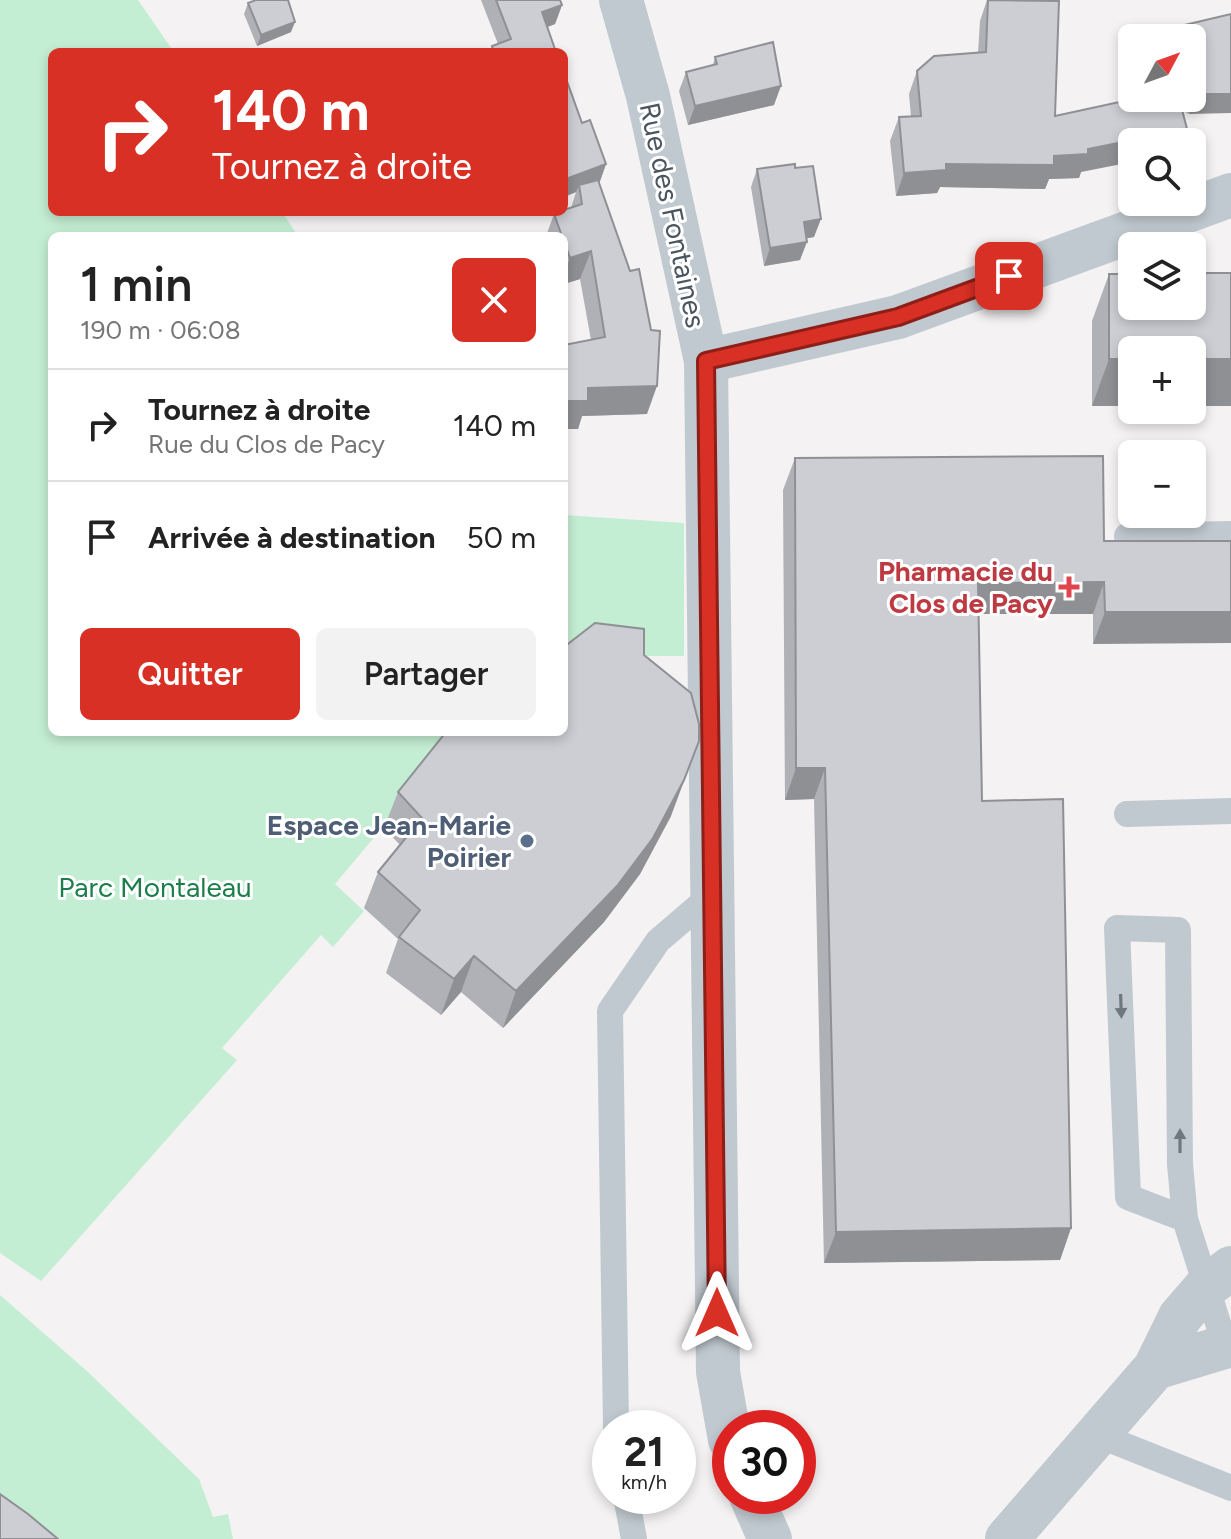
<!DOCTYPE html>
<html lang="fr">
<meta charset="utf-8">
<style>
:root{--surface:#fff;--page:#f2f2f2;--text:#222;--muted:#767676;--line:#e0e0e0;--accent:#d93025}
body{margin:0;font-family:Figtree,sans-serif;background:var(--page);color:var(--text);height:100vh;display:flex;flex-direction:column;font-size:30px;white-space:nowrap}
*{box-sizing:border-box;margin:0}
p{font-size:26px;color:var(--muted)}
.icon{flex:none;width:44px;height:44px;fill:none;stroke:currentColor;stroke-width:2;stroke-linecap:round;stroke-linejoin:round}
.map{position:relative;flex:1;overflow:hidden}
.panel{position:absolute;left:48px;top:232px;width:520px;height:504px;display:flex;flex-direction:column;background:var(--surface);border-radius:12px;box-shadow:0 4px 12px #0003}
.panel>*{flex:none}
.top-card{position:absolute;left:48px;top:48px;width:520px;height:168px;border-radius:12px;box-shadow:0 4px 12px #0003;background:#d93025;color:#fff;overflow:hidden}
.needle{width:52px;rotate:49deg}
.tools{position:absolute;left:1118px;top:24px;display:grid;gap:16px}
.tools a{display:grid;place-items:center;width:88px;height:88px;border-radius:12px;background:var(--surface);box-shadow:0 4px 12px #0003;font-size:40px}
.speed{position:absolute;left:592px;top:1410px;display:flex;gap:16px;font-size:40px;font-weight:700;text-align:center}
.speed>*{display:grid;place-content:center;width:104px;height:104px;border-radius:50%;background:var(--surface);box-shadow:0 4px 12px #0003;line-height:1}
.speed small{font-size:20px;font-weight:400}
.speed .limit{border:12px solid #d22;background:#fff;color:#111}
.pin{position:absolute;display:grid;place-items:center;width:68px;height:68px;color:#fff;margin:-34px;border-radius:16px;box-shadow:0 4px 12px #0006}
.me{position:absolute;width:88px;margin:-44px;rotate:0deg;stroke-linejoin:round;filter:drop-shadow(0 0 6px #0008)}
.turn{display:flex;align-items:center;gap:28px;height:168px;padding:0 32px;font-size:36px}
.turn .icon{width:104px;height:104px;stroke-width:2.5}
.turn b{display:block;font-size:56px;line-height:68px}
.round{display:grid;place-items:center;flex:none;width:84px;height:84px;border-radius:12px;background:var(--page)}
.headline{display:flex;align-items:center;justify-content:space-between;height:136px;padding:0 32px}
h1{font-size:48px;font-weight:600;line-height:60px}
.action{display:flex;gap:16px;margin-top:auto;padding:16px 32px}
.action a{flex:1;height:92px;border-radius:12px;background:var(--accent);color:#fff;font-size:32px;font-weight:600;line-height:92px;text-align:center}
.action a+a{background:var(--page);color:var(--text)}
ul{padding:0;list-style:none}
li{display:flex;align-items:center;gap:24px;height:112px;padding:0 32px;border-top:2px solid var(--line)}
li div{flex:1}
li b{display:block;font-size:30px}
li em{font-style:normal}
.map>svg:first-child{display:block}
.green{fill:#c4eed3}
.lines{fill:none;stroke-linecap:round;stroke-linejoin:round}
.lane{stroke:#c0c9d0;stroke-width:26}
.street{stroke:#c0c9d0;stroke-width:44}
.wall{fill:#afb1b6}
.shaded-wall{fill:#8f9094}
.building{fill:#ccced4;stroke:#8f9094;stroke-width:2}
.oneway{fill:#6d7881}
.route-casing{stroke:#8d1f18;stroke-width:20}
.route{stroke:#d93025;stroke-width:14}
.health-dot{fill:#e0444e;stroke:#fff;stroke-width:3}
.service-dot{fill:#5c6f8a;stroke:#fff;stroke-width:3}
.labels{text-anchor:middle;stroke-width:6;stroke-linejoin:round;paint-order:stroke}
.street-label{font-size:28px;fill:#4a555f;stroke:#fff}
.health-label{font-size:28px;font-weight:bold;fill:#be3a42;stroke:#fff;text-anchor:end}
.service-label{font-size:28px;font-weight:bold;fill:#4e5e75;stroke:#fff;text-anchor:end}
.park-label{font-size:28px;fill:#1c7e4b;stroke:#fff}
</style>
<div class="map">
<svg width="1231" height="1539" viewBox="0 0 1231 1539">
<rect width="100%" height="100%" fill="#f4f2f2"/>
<path class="green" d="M0,0H138L174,52H52V212H282L298,236H52V732H463L335,884L364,911L333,947L321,935L222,1048L237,1060L41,1281L0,1253Z
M564,515L684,523V656H589L564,665Z
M0,1295L88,1372L199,1479L213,1517L228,1514L233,1539H12L0,1531Z"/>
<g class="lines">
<path class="lane" d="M1127,536L1231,534
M1127,814L1231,811
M1185,1219L1128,1197L1117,928L1178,930L1180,1164L1185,1219L1225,1345
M616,1428L610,1011L658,941L714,893
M1098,1435L1231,1488
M626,1496L634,1539"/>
<path class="street" d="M621,0L648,96L706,361L718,1372L730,1440
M706,361L898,317L1231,195
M1155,1368L1231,1345
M751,1496L770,1539
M1007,1539L1155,1368L1180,1317L1206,1287L1231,1268"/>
</g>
<path class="wall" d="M481,0H560L562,5L555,24L547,27L556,52H490L492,46L498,44Z
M987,0H1044L1055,116L1138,98H1192V38L1231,14L1189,114L1182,110L1081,172L1079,178L1049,179L1045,189L940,187L937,193L896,196L890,141L899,117H911L909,94L917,71L978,53L980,21Z
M248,3L291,32L257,46L244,14Z
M715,57L774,105L688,125L679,91L686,72L713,65Z
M564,73L582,123L606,164L599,184L647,414L582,416L578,429H564V345L591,340L580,279L564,284V236H546L554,214L571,208L576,192L564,197Z
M757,169L814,237L806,238L800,260L764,266L751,187Z
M1192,273H1231V406H1192V350H1132V406H1092V321L1109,274H1132V306H1192Z
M795,458L1104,541H1231L1093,644V614H979L982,801L1071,1228L1060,1260L824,1263L814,799L785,800L783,490Z
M644,655L671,816L640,874L604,922L503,1028L461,992L441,1015L386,973L398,939L364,908L378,872L400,845L384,828L398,792L472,735Z"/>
<path class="shaded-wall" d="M562,5L555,24L535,32L542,12Z
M295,22L291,32L257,46L261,35Z
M781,86L774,105L688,125L695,106Z
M1196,94H1231V113L1189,114Z
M1187,129L1182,142H1132V162L1081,172L1079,178L1049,179L1045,189L940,187L937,193L896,196L904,173L946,164L1054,156Z
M606,164L599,184L579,185L576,192L564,197V184L566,179Z
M821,219L814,237L797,240L804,222Z
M807,242L800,260L764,266L770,248Z
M591,251L580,279L564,284V274L570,258Z
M1109,359H1132V406H1092Z
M1192,359H1231V406H1192Z
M657,386L647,414L582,416L578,429H564V401L588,388Z
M1104,582L1093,614H967L978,583Z
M1105,612H1231V643L1093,644Z
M699,741L671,816L640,874L604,922L503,1028L516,991Z
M796,768H825L814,799L785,800Z
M474,956L461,992L441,1015L454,979Z
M1071,1228L1060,1260L824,1263L836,1232Z"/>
<path class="building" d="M256,0H288L295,22L261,35L248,3Z
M496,0H560L562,5L542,12L556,52H494L492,46L511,39Z
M988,0L1059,1L1055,116L1138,98H1179L1187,129L1088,149V154L1054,156V165L946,164V170L904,173L899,117L921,116L917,71L934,56L986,52Z
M1231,14V94H1196L1192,91V38H1162L1168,29Z
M773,42L781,86L695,106L686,72L717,64L715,57Z
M564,73L582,123L590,120L606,164L566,179L564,173Z
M795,164V168L813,166L821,219L804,222L807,242L770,248L757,169Z
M598,180L630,271L639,269L651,330L660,331L657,386L588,388V401H564V345L605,337L591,251L570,258L564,241V236H562L554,214L564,212V210L582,204L579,185Z
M1192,273H1231V359H1192V350H1132V359H1109V274H1132V306H1192Z
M1103,456L1104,541H1231V612H1105L1104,582L978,583L982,801L1063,799L1071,1228L836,1232L825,768H796L795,458Z
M595,623L644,629V655L691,693L699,724V741L684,780L653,838L617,886L516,991L474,956L454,979L399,937L420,910L378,872L422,818L398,792L446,732H467L472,735L475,732H564V647Z
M0,1494L28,1514L58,1539H0Z"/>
<defs><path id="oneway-solid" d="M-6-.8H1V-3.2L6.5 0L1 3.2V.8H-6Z" transform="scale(2)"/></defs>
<g class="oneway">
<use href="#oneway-solid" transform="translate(1121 1006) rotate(88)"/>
<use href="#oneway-solid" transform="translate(1180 1141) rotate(-90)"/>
</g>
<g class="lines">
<defs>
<path id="route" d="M717,1313L706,361L898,317L1009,276"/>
</defs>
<use href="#route" class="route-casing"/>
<use href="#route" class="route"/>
</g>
<path class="health-dot" d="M1065 575h8v8h8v8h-8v8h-8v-8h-8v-8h8z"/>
<circle class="service-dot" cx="527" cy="841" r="8"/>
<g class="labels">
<g class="street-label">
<text transform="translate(673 215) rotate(78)" y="10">Rue des Fontaines</text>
</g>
<g class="health-label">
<text x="1053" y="581">Pharmacie du<tspan x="1053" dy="32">Clos de Pacy</tspan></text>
</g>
<g class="service-label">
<text x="511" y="835">Espace Jean-Marie<tspan x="511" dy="32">Poirier</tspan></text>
</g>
<g class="park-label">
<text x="155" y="897">Parc Montaleau</text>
</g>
</g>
</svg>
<div class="tools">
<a><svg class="needle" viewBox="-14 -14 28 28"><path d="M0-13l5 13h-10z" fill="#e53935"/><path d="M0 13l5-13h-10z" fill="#767676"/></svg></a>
<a><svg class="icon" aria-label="search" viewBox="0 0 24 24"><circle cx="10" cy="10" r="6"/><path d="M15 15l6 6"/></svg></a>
<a><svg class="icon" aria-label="layers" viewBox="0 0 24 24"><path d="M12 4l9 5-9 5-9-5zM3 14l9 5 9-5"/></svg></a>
<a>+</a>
<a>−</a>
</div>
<div class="speed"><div>21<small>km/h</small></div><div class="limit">30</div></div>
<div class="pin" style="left:1009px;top:276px;background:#d93025"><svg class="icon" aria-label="arrive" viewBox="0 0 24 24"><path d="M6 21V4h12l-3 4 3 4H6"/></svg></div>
<svg class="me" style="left:717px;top:1313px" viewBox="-20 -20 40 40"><path d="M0-17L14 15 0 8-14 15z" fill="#d93025" stroke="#fff" stroke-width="4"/></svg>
<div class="top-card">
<div class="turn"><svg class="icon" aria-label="right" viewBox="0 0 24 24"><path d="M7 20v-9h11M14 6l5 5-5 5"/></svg><div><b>140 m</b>Tournez à droite</div></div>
</div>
<section class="panel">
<div class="headline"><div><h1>1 min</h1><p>190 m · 06:08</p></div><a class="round" style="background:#d93025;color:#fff"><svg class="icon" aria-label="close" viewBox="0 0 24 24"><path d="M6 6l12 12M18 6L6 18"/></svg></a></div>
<ul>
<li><svg class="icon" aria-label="right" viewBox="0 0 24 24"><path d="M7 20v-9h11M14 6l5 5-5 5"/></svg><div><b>Tournez à droite</b><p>Rue du Clos de Pacy</p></div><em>140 m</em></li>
<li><svg class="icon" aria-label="arrive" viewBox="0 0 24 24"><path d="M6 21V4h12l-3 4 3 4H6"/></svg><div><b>Arrivée à destination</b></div><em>50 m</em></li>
</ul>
<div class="action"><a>Quitter</a><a>Partager</a></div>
</section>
</div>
